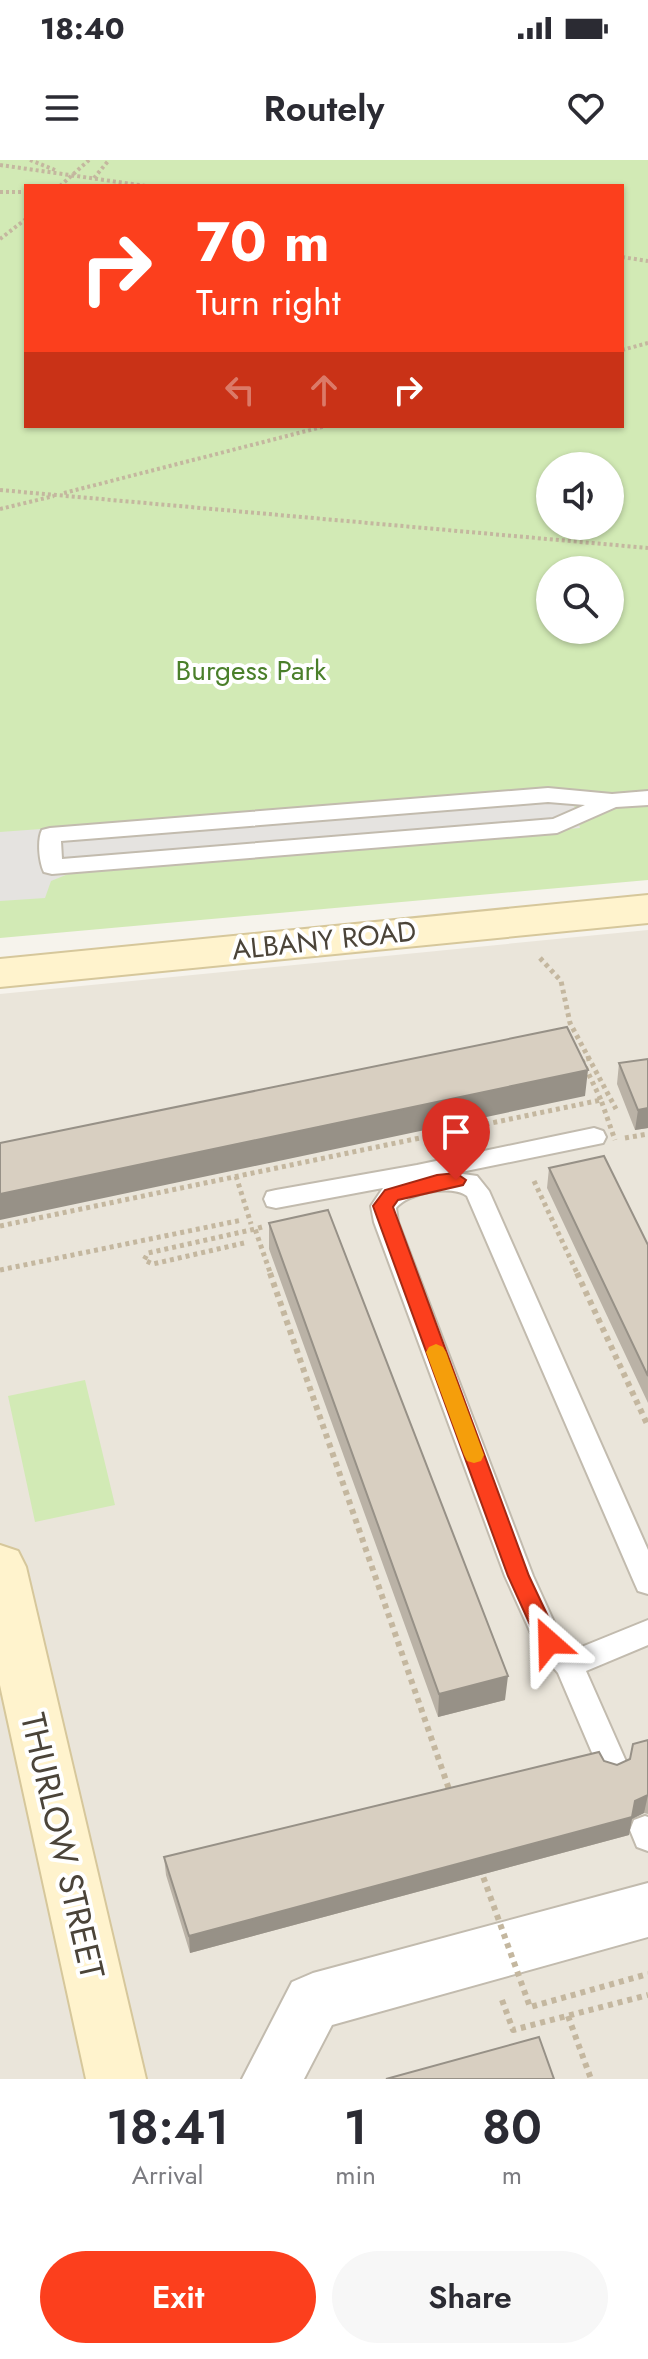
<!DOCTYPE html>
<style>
:root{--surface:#fff;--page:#f7f7f7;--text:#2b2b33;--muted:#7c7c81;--accent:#fc3f1d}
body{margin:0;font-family:Jost,sans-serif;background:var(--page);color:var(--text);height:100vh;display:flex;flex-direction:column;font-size:30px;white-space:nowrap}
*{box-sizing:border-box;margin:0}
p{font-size:26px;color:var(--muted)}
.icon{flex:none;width:44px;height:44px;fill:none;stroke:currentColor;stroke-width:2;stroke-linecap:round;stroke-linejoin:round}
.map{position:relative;height:1919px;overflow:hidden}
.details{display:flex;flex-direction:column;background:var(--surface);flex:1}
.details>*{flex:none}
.top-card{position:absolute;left:24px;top:24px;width:600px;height:244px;border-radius:0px;box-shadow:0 2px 6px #0004;background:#fc3f1d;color:#fff;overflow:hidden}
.buttons{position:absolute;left:536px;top:292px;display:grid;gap:16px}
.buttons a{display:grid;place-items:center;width:88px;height:88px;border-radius:50%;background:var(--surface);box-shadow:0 2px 6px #0004;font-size:40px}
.pin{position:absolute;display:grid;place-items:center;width:68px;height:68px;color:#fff;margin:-82px -34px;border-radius:50% 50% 50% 0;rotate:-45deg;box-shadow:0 0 8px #0007}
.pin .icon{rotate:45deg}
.me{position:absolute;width:88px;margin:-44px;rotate:335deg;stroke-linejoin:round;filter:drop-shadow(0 0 6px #0008)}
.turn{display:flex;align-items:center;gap:28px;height:168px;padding:0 40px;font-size:36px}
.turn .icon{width:104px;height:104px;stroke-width:2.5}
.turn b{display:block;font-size:56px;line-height:68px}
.lanes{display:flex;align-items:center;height:76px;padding:0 40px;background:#0003;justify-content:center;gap:40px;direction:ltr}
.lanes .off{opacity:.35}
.eta{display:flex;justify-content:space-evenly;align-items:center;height:136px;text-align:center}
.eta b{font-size:48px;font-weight:600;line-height:56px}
.button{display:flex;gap:16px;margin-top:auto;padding:16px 40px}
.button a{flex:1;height:92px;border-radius:48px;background:var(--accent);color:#fff;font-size:32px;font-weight:600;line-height:92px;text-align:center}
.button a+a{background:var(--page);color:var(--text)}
.status{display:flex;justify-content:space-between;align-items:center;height:56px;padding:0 40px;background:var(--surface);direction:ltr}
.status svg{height:22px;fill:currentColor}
header{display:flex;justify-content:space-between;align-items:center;height:104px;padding:0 40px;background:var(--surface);font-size:36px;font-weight:600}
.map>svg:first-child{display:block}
.residential{fill:#eae5da}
.green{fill:#d2eab5;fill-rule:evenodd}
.parking{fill:#e5e3e0}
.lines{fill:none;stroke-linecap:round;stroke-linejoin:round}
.lane-casing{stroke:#c2bbae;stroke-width:4}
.street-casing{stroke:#c2bbae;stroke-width:4}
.secondary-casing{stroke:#d6c79b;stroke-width:4}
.path-far2{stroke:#c4b79f;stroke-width:4;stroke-dasharray:3 3;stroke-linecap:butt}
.path-far1{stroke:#c4b79f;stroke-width:5;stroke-dasharray:4 4;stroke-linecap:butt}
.path{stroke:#c4b79f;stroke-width:6;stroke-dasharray:5 5;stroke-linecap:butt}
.lane{fill:#fff;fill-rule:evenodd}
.street{fill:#fff;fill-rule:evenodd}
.secondary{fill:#fff3cd;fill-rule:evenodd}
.path-bridge-far1{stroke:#c4b79f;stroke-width:5;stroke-dasharray:4 4;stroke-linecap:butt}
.path-bridge{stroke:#c4b79f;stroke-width:6;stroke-dasharray:5 5;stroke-linecap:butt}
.wall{fill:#bab2a6}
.shaded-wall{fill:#979187}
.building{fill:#d8cfc1;stroke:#979187;stroke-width:2}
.route{fill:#fc3f1d;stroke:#a42913;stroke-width:2}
.slow{fill:#f59e0b}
.labels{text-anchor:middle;stroke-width:8;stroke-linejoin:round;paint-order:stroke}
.park-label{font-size:28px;fill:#4a7f2a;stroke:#fff}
.street-label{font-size:28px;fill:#4b4439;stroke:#fff}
.near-street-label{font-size:34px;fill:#4b4439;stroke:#fff}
</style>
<div class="status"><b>18:40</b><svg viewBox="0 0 49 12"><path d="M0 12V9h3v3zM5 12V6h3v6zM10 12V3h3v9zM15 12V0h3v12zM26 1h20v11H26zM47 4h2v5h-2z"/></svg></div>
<header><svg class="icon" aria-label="menu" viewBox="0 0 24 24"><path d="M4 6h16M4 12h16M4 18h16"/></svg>Routely<svg class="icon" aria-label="heart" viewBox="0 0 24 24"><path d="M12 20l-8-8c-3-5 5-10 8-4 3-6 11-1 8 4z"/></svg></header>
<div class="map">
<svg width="648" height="1919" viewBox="0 0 648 1919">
<rect width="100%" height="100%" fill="#f6f3ec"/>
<path class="residential" d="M648,770V1919H0V834Z"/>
<path class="green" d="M0,0H648V720L0,778ZM26,26H622V266H26ZM550,306H610V366H550ZM550,410H610V470H550Z
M85,1220L115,1345L35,1362L8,1236Z"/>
<path class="parking" d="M570,630L580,668L78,710L51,721L45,738L0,741V672Z"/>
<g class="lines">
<defs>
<path id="lane" d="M548,628L612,634L648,631V645L616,647L557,673L52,714L44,712C39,702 37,680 42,670L50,668ZM548,642L585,645L553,659L62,699L61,681Z
M594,968L603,971L606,977L603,983L456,1013L477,1016L489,1031L648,1390V1434L638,1431L634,1422L467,1036C452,1024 407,1033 396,1048L398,1062L533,1416L559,1473L574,1490L648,1460V1485L586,1511L628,1606L624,1616L613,1620L602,1616L558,1513L539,1491L505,1416L374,1062L371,1046L383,1028L388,1027L276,1048L267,1046L264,1039L267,1032L276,1030L417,1005Z
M645,1656L648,1657V1691L637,1687L630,1670L634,1660Z"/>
<path id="street" d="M648,1723V1777L332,1865L304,1919H242L292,1822L313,1813Z"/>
<path id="secondary" d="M648,735V763L0,827V799Z
M0,1385L18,1391L26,1407L146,1919H86L0,1525Z"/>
</defs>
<use href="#lane" class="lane-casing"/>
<use href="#street" class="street-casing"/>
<use href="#secondary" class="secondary-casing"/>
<path class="path-far2" d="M30,0L55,10
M0,5L146,26
M94,18L109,0
M60,26L89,0
M0,32H26
M0,79L26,59
M622,97L648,101
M622,190L648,183
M0,330L648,388
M64,333L326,266
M0,349L54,336"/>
<path class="path-far1" d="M540,798L561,821L570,863L616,949
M590,898L582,900L601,940
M625,978L648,974
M534,1021L578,1115
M0,1110L242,1060"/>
<path class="path" d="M577,1113L648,1266
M502,1840L513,1870L648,1835
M568,1856L591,1919"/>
<use href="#lane" class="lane"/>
<use href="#street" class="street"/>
<use href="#secondary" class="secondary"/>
<path class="path-bridge-far1" d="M236,1016L251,1064
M0,1066L601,940L615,980
M262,1067L255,1069L271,1115
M244,1083L153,1104L144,1100L148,1093L255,1069"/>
<path class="path-bridge" d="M270,1113L450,1632
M480,1708L530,1847L648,1814"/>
</g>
<path class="wall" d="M648,899V968L635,970L617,924L619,903Z
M549,1008L648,1085V1243L547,1028Z
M269,1063L505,1540L438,1557L269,1089Z
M648,1580V1654L644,1653L632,1659L629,1675L190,1793L166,1715L164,1697L604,1601L617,1605L630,1599Z"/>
<path class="shaded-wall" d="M588,910L585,936L0,1060V1034Z
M648,948V968L635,970L638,950Z
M508,1516L505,1540L438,1557L439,1534Z
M648,1635L644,1653L632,1659L629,1675L190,1793L189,1776L635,1641Z"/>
<path class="building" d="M567,867L588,910L0,1034V983Z
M648,899V948L638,950L619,903Z
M604,996L648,1085V1216L549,1008Z
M328,1050L508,1516L439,1534L269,1063Z
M648,1580V1635L635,1641L632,1657L189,1776L164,1697L599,1592L604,1601L617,1605L630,1599L633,1584Z
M539,1877L554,1919H386Z"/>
<path class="route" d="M456,1013L466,1020L463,1025L398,1040L393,1047L529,1416L560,1482L556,1489L549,1491L541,1489L508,1416L373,1046L385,1030L437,1015Z"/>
<path class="slow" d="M436,1184L443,1187L446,1192L484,1295L481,1301L474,1303L467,1301L464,1295L426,1192L429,1187Z"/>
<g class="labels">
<g class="park-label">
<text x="251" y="520">Burgess Park</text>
</g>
<g class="street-label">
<text transform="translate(324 780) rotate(-6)" y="10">ALBANY ROAD</text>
</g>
<g class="near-street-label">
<text transform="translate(63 1686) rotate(77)" y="12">THURLOW STREET</text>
</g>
</g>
</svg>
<div class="buttons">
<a><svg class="icon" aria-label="sound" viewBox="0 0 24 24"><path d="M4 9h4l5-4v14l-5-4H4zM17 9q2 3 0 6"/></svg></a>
<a><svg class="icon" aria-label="search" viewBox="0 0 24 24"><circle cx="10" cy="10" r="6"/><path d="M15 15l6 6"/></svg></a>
</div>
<div class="pin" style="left:456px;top:1020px;background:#d93025"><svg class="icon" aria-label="arrive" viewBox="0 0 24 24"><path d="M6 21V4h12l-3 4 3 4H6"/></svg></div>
<svg class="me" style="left:549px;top:1482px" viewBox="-20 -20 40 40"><path d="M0-17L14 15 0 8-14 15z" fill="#fc3f1d" stroke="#fff" stroke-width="4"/></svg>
<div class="top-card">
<div class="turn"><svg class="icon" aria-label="right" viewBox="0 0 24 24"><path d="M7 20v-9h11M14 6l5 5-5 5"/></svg><div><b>70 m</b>Turn right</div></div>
<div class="lanes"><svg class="icon off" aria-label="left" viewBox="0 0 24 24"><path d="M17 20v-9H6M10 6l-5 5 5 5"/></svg><svg class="icon off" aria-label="ahead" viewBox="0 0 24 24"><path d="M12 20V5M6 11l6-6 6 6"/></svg><svg class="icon" aria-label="right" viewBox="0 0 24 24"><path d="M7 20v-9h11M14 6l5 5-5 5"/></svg></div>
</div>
</div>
<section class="details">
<div class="eta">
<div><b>18:41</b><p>Arrival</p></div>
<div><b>1</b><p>min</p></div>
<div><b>80</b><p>m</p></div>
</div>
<div class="button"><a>Exit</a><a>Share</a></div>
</section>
